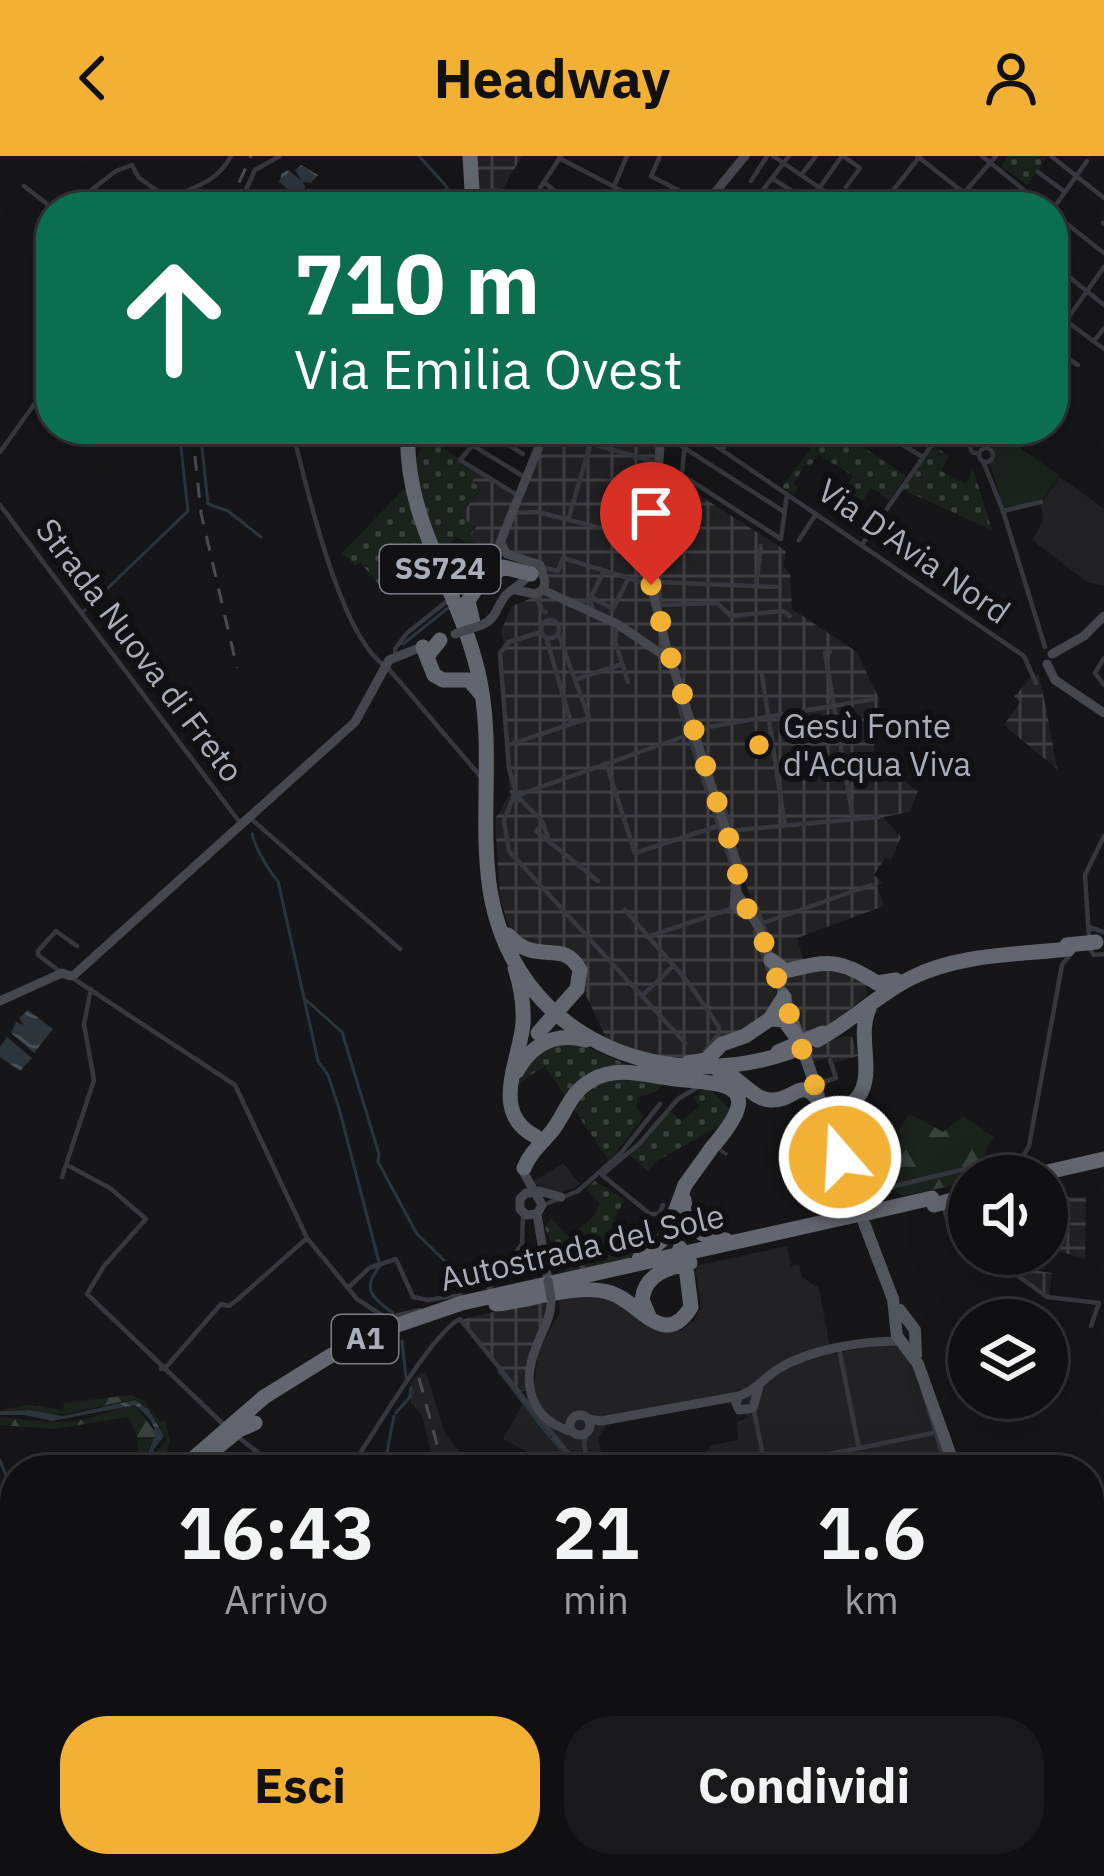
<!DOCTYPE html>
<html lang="it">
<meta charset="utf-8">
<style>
:root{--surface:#101012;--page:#19191b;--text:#f1f3f6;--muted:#9c9d9f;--line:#303032;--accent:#f2b134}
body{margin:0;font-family:"IBM Plex Sans",sans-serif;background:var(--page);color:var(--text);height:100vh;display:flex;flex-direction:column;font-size:45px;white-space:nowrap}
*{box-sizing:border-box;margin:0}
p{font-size:39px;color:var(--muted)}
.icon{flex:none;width:66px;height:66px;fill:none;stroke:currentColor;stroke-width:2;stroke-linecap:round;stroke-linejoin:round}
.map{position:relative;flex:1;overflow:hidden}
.drawer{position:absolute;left:0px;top:1299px;width:1104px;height:423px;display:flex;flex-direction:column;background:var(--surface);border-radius:48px 48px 0 0;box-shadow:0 12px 48px #0002,0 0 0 3px var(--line)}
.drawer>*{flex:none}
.top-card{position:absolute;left:36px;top:36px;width:1032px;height:252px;border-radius:48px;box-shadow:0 12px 48px #0002,0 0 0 3px var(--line);background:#0b6e4f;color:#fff;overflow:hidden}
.controls{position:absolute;left:948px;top:999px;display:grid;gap:24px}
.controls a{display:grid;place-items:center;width:120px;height:120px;border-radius:50%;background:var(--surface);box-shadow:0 12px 48px #0002,0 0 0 3px var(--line);font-size:60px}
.pin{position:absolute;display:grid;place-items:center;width:102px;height:102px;color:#fff;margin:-123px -51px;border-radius:50% 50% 50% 0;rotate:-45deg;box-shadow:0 0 12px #0007}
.pin .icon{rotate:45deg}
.me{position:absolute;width:132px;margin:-66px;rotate:341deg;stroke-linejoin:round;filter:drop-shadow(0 0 9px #0008)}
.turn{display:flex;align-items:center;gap:42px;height:252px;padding:0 60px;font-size:54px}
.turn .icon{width:156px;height:156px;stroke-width:2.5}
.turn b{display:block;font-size:84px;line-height:102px}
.eta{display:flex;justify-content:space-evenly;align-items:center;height:204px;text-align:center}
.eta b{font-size:72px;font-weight:700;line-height:84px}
.action{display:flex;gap:24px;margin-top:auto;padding:24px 60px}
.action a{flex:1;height:138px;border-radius:48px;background:var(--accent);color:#111;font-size:48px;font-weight:700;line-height:138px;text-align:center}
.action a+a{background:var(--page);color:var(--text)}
header{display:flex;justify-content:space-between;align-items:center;height:156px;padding:0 60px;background:var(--accent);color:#111;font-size:54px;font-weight:700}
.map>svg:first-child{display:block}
.built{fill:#222225}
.industrial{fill:url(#industrial-grid)}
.grass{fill:url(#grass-dots)}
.forest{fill:url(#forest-firs)}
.garden{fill:#1c231d}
.water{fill:url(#water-waves)}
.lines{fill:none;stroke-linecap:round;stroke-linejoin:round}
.stream{stroke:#2c353c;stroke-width:3}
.street-tunnel{stroke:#333438;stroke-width:4.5;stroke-dasharray:4.5 2;stroke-linecap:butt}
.highway-tunnel{stroke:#333438;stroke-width:15;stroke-dasharray:15 8;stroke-linecap:butt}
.street{stroke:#37383d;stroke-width:4.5}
.secondary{stroke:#45474d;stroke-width:9}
.primary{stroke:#53555c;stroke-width:12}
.highway{stroke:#63666e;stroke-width:15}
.rail{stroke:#4a4c52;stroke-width:3;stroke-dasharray:15 12;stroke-linecap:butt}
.secondary-bridge{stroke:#45474d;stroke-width:9}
.highway-bridge{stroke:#63666e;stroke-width:15}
.route{stroke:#f2b134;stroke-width:21;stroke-dasharray:0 37.8}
.poi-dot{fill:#f2b134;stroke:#111113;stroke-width:4.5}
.labels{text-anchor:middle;stroke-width:12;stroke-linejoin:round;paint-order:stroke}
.shield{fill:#111113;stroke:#7b7e86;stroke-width:3}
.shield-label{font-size:30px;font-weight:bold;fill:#a8adb8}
.street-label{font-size:33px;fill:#a8adb8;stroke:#111113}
.poi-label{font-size:33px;fill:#a8adb8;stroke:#111113;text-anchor:start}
</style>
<header><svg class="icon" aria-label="back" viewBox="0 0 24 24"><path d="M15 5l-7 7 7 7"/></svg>Headway<svg class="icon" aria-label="person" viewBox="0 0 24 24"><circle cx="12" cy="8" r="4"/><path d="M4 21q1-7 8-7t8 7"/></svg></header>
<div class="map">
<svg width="1104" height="1720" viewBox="0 0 1104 1720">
<defs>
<pattern id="industrial-grid" width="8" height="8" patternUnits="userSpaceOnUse" patternTransform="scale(3)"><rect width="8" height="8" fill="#222225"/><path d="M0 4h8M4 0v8" fill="none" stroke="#3f3f43"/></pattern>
<pattern id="grass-dots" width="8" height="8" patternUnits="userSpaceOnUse" patternTransform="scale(3)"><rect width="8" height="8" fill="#1c231d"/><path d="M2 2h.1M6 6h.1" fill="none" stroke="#3a403c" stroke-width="1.8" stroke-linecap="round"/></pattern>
<pattern id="forest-firs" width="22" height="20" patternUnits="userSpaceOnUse" patternTransform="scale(3)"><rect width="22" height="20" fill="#1c231d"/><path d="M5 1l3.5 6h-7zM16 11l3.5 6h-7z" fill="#3a403c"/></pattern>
<pattern id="water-waves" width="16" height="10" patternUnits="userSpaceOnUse" patternTransform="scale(3)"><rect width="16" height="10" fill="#2c353c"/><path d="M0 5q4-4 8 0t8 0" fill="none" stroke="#485056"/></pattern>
</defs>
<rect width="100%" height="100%" fill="#161618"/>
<path class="built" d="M1060,321L1104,353V430L1087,426L1032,384L1043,366L1041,347Z
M563,1007L580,1028L574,1032L554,1038L533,1026Z
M787,1090L791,1110L799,1109L802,1121L819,1132L831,1198L897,1186L917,1190L961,1314H698L697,1307L712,1289L738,1284L737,1266L749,1261L727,1246L607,1269L598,1282L605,1314H579L563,1295L555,1311L503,1283L524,1246L531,1254L538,1195L560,1156L558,1141L598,1137L673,1176L680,1175L694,1165L701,1150L695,1110Z
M426,1216L445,1278L458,1293L463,1314H419L431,1297L422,1259L411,1247V1227L416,1220Z
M519,1707H604L621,1720H524Z"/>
<path class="industrial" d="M472,0H522L492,51H475Z
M547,273H659L648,420L701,611L780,848L699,903L654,900L606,882L584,835L587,818L582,803L570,794L548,795L512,780L500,742L495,663L510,638L498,498L504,487L501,475L512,450L542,438L544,414L505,399L495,400L469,384L476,371L459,361L481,333L471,326L478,317L518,341Z
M660,314L786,395L783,410L790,418L792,453L857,496L879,543L873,603L918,635L910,656L883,661L901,681L891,704L885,702L874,719L882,727L877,730L884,750L797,782L803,803L784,813L773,805L752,747L657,447L653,426Z
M1039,519L1047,557L1057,613L1004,569L1020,546L1014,541L1032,520Z
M830,808L866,827L867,839L831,869L802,882L783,827L788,818Z
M844,880L852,881L858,900L832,907L829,901L811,907L807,894Z
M1063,1029L1066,1041H1086L1085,1103L1047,1092V1034Z
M992,1098H1020L1019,1112L1052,1117L1049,1144L991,1103Z
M546,1143L545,1158L529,1203L528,1233L518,1237L460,1164Z
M604,1707H662L667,1720H621Z"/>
<path class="grass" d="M1009,0H1048L1027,29L1001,10Z
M433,273H443L444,292L478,317L472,326L481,332L460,360L476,371L467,387L456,380L442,402L428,374L414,305Z
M784,273H836L906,320L890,344L871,332L854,358L836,347L853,320L818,298L810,311L805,309L793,328L798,332L794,338L782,331L811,292Z
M931,289L949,299L941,315L966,328L973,313L992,374L901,333Z
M408,329L429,397L405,406L382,432L360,406L355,409L342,397Z
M578,887L665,925L657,935L639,941L636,950L643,961L609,1005L545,910L516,929L518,919L547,890Z
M707,930L731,954L729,964L657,1005L648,1015L630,999L670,955L682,965L700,950L694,942Z
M595,1025L625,1044L615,1060V1071L645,1093L625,1105L567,1119L545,1072L551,1062L569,1081L593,1061L600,1048L586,1032Z"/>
<path class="forest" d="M910,958L943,976L963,960L994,981L984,998L995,1004L998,1018L969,1020V1026L903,1040L867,1017Z
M131,1239L144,1245L160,1266L165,1265L170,1285L161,1314H151L156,1297L167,1284L150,1254L135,1243L65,1258L39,1257L31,1253L0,1254L29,1249L63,1254L64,1247Z
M130,1250L137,1252L156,1277L144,1301L143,1314H136C139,1290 140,1280 128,1261L54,1273L0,1269V1261C29,1264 61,1270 90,1262C103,1258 116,1253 130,1250Z
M324,1707H402L403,1720H317Z"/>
<path class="garden" d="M994,273L1060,320L1041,345L1004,353L990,308L994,297L990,279Z"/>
<path class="water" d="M301,9L318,19L311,27L303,26L305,31L299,42L279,26L282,17L288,14L302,25L295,14Z
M28,854L53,873L34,897L11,877L16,866L24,869L19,862Z
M7,881L32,902L20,915L0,901V891Z
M135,1244L149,1254L164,1280L154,1293L148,1314H144C147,1282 171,1278 135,1249L52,1265L25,1259H0V1255L30,1254L63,1260Z
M402,1707H514L510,1720H403Z"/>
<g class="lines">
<path class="stream" d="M419,0L446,30L456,51
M134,16L166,45
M200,273L208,348L228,355L261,381
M84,455L188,355L179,273
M403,488L448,452
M252,678C256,693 268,714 278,725L318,905L328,919L339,952L380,1110C361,1133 372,1141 393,1157
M305,843L342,876L379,998L378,1006L417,1078L451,1111L455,1122L449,1138
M402,1185L406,1222
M499,1215L549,1280
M396,1257L410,1241L411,1232
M394,1260L387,1296L397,1314
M552,1283L579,1314
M0,1304L12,1335L0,1350
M1089,1504L1098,1510L1104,1483
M1089,1681L1104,1689
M523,1707L527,1720
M767,1707L787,1720
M1031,1720L1036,1707"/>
<path class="street-tunnel" d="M545,454L546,458"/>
<path class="highway-tunnel" d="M720,996L722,993"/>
<path class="street" d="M660,0L651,20L695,43
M773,0L848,51
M843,0L860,12L846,31
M917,0L982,51
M982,0L1045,51
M1051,0L1104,42
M559,2L653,51
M1038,16L1065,36
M801,19L816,0
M772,22L807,45
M751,25L767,0
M544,26L556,36L546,51
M615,28L627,0
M24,30L51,51
M540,32L561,0
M496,34L493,42L498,51
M893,40L908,51
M69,51L116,15L132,9L139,22L170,43
M166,51C184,27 211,36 231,0
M238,51L255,14L280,0
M580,51L588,39L610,51
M620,51L627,37
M733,51L739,42
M750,51L789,0
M806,51L842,0
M880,51L920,0
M952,51L996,0
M1053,53L1087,5
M1053,57L1104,97
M1103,67L1104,68
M1053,108L1104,149
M1053,155L1104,193
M1053,183L1104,111
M1094,185L1104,172
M1053,193L1078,209
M1053,225L1067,205
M292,273C306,328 340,485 388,512L481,621
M487,273L460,304L517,339
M686,273L682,319L781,383L787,338
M691,273L1024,500L1036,527
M877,273L921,300
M1024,273L1036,281
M485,275L523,298
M661,277L783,355
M569,281L655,306
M937,283L965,279L972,296L979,298
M472,289L526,322
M508,289L517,273L538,286
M984,290L991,273
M979 299a7 7 0 1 1 14 0a7 7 0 1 1-14 0Z
M723,293L737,273
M0,296L51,225
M983,305L1003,355L1041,346
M0,349L241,668
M1003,355L1045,491
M512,357L538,356L651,385
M569,361L591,286
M799,384L816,358
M863,387L936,283L928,273
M545,412L558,415L563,402L651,429
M656,414L660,449L717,447L731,460L783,455L790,460
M604,415L591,441L613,453L628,423
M656,426L776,431
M466,429L502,395
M756,431L761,390
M535,438L542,455
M581,446L589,444L593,452
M541 473a9 9 0 1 1 18 0a9 9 0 1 1-18 0Z
M617,469L615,485L628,526
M546,481L571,567
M830,496L825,497L853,663
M396,500L395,493L407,477L446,446
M1104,502L1095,517L1104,529
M762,519L785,670
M577,523L622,508
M675,537L735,719
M698,580L704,572L714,570L874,543
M508,589L589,562L558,477
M606,607L635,697L718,670
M516,636L509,613L500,497L509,486L541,476
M514,637L521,638L519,644L513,643Z
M521,638L688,579
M513,642L504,665L509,695L685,887
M520,643L542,665L550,687
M722,646L731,674
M249,661L400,793
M544,668L536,675L598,725
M726,675L878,661
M746,747L757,752L769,785
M625,754L688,826L719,871V878L705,895
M763,767L871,729
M1089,771L1104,776
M755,776L770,819
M647,781L733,752
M1089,781L1085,719L1104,680
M1089,792L1094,799L1104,798
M62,817L38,799V795L56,775L77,790
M74,823L235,929L307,1082L357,1143L386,1162L420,1154
M642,840L672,811
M820,927L836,922L830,904
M805,976L832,991
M848,1005L890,1031L1024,999L1029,990L1062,809L1074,794
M67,1009L110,1032L146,1063L104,1110L87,1138L222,1267
M62,1021L94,924L84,868L91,833
M546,1048L578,1035L621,997L660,948
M663,1049L659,1058H650L602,1019L639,988L678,943L698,931
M944,1052L949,1069L969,1083
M988,1098L1047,1141L1099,1147L1091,1170
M453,1119L483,1106L498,1120
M348,1132L369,1112L396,1103L413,1141L428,1144L460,1139L463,1115
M488,1134L522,1088L523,1057
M839,1193L859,1292
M161,1213L167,1210L221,1148L229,1150L237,1144L307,1082
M923,1234L947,1314
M754,1255L766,1314
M586,1277L584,1289L590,1314
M237,1280L280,1314
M360,1299L383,1314
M801,1304L933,1277
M349,1314C371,1283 432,1176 460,1163L576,1307L582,1311L588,1307
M1089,1512L1096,1519
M540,1707L543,1720
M894,1707L923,1720
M969,1707L996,1720
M14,1720L23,1707
M888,1720L894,1707"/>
<path class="secondary" d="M689,51L695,44L705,49
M703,51L745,0
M661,273L651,429L667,493L738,711L734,750L740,756
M540,409L507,398L500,387L546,273
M516,434L535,438L543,434L545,426L540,409
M543,434L617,468L669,503
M482,469C499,461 496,448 508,437C517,430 524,426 531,417
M1052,498L1084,480L1104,460
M1047,508L1055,524L1104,557
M736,735L759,772L783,837
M74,819L355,566L389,504L424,490
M0,845L62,817L70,820
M524,1017L542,1049L537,1058L526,1059L520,1053V1043L526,1037H535
M539,1035L561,1041
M537,1058L548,1125
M551,1142C552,1161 543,1172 537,1189C520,1229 531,1264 573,1276
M760,1227L753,1252L739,1254L736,1247L739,1240C755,1235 764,1222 778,1213C811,1193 861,1185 900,1185
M570 1269a10 10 0 1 1 20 0a10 10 0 1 1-20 0Z
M588,1263L601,1265L739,1240
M837,1707L851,1720"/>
<path class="primary" d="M783,837L859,1054
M864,1067L893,1143L897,1180L918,1208L956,1314
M900,1154L915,1174L916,1199
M827,1720L830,1707"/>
<path class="highway" d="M470,0L473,51
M408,273C403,363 458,431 478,516C495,588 479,662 490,734C514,881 659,941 790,896
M473,467L468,445L477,431L503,411L531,418
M423,491L434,519L443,524H469L481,538
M428,499L440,484
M508,779C537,812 563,781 580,814L577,833
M771,804L785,815C830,804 838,803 877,827L896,824
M515,812C521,830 524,849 523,868C519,907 490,957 535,980
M770,863L784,864L801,887
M817,884C851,866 877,839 911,822C958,798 1016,799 1068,793
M688,907L706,904L722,888L745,880L770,863L784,841
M718,914C738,918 751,943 770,944C796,946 801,916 822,950
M517,915C532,888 556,876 586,884
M830,972L834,959C841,953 852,949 858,941C876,918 856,879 869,853
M524,1012C530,997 541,988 552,975C566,957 570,936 592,924C618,909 648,920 675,923C730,928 764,929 715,988
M1030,1020L1104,1003
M684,1044C686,1069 701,1083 726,1084
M871,1056L932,1042
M639,1103L666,1081L685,1029L713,990
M496,1148C531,1145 577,1126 611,1137C640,1146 664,1195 691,1151L686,1111
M649,1160L642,1144C645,1118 667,1112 690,1107
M202,1304L239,1274L255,1267
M180,1314L264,1241L330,1200L386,1173L462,1147L847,1061
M0,1516L15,1507
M0,1547L15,1527
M0,1564L15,1547
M0,1592L15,1600"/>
<path class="rail" d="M228,51L251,0
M192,273L201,357L237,512
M419,1222L444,1314
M547,1707L550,1720"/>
<path class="secondary-bridge" d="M455,478L482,469
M548,1125L551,1142"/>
<path class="highway-bridge" d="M1067,789L1096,786
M538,877L577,833
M778,896L823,877
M934,1049L956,1043
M847,1061L871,1056
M680,1092L684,1111"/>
</g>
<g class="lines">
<path class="route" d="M651,429L668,493L738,711L736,735L759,772L840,1001"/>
</g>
<circle class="poi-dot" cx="759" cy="589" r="12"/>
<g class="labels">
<g class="shield">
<rect x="380" y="389" width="120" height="48" rx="9"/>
<rect x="332" y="1159" width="66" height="48" rx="9"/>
</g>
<g class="shield-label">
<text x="440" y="423">SS724</text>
<text x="365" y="1193">A1</text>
</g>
<g class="street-label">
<text transform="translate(914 395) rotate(35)" y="12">Via D'Avia Nord</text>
<text transform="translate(140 494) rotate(53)" y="12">Strada Nuova di Freto</text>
<text transform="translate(582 1091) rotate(-13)" y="12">Autostrada del Sole</text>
</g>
<g class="poi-label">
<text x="783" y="582">Gesù Fonte<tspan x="783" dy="38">d'Acqua Viva</tspan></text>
</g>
</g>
</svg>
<div class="controls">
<a><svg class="icon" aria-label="sound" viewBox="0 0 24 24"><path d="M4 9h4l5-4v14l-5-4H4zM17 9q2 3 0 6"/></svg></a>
<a><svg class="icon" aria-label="layers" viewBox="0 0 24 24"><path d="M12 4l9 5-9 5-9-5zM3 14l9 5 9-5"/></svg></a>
</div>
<div class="pin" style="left:651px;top:429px;background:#d93025"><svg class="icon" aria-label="arrive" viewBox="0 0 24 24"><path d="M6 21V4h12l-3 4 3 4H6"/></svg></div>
<svg class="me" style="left:840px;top:1001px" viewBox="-20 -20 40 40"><circle r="17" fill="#f2b134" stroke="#fff" stroke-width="3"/><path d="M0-11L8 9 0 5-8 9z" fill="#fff"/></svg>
<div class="top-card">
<div class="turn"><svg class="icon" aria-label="ahead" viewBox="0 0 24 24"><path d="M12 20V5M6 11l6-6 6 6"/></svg><div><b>710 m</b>Via Emilia Ovest</div></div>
</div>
<section class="drawer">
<div class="eta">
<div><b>16:43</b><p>Arrivo</p></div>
<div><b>21</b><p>min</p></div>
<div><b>1.6</b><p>km</p></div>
</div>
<div class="action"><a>Esci</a><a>Condividi</a></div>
</section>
</div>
